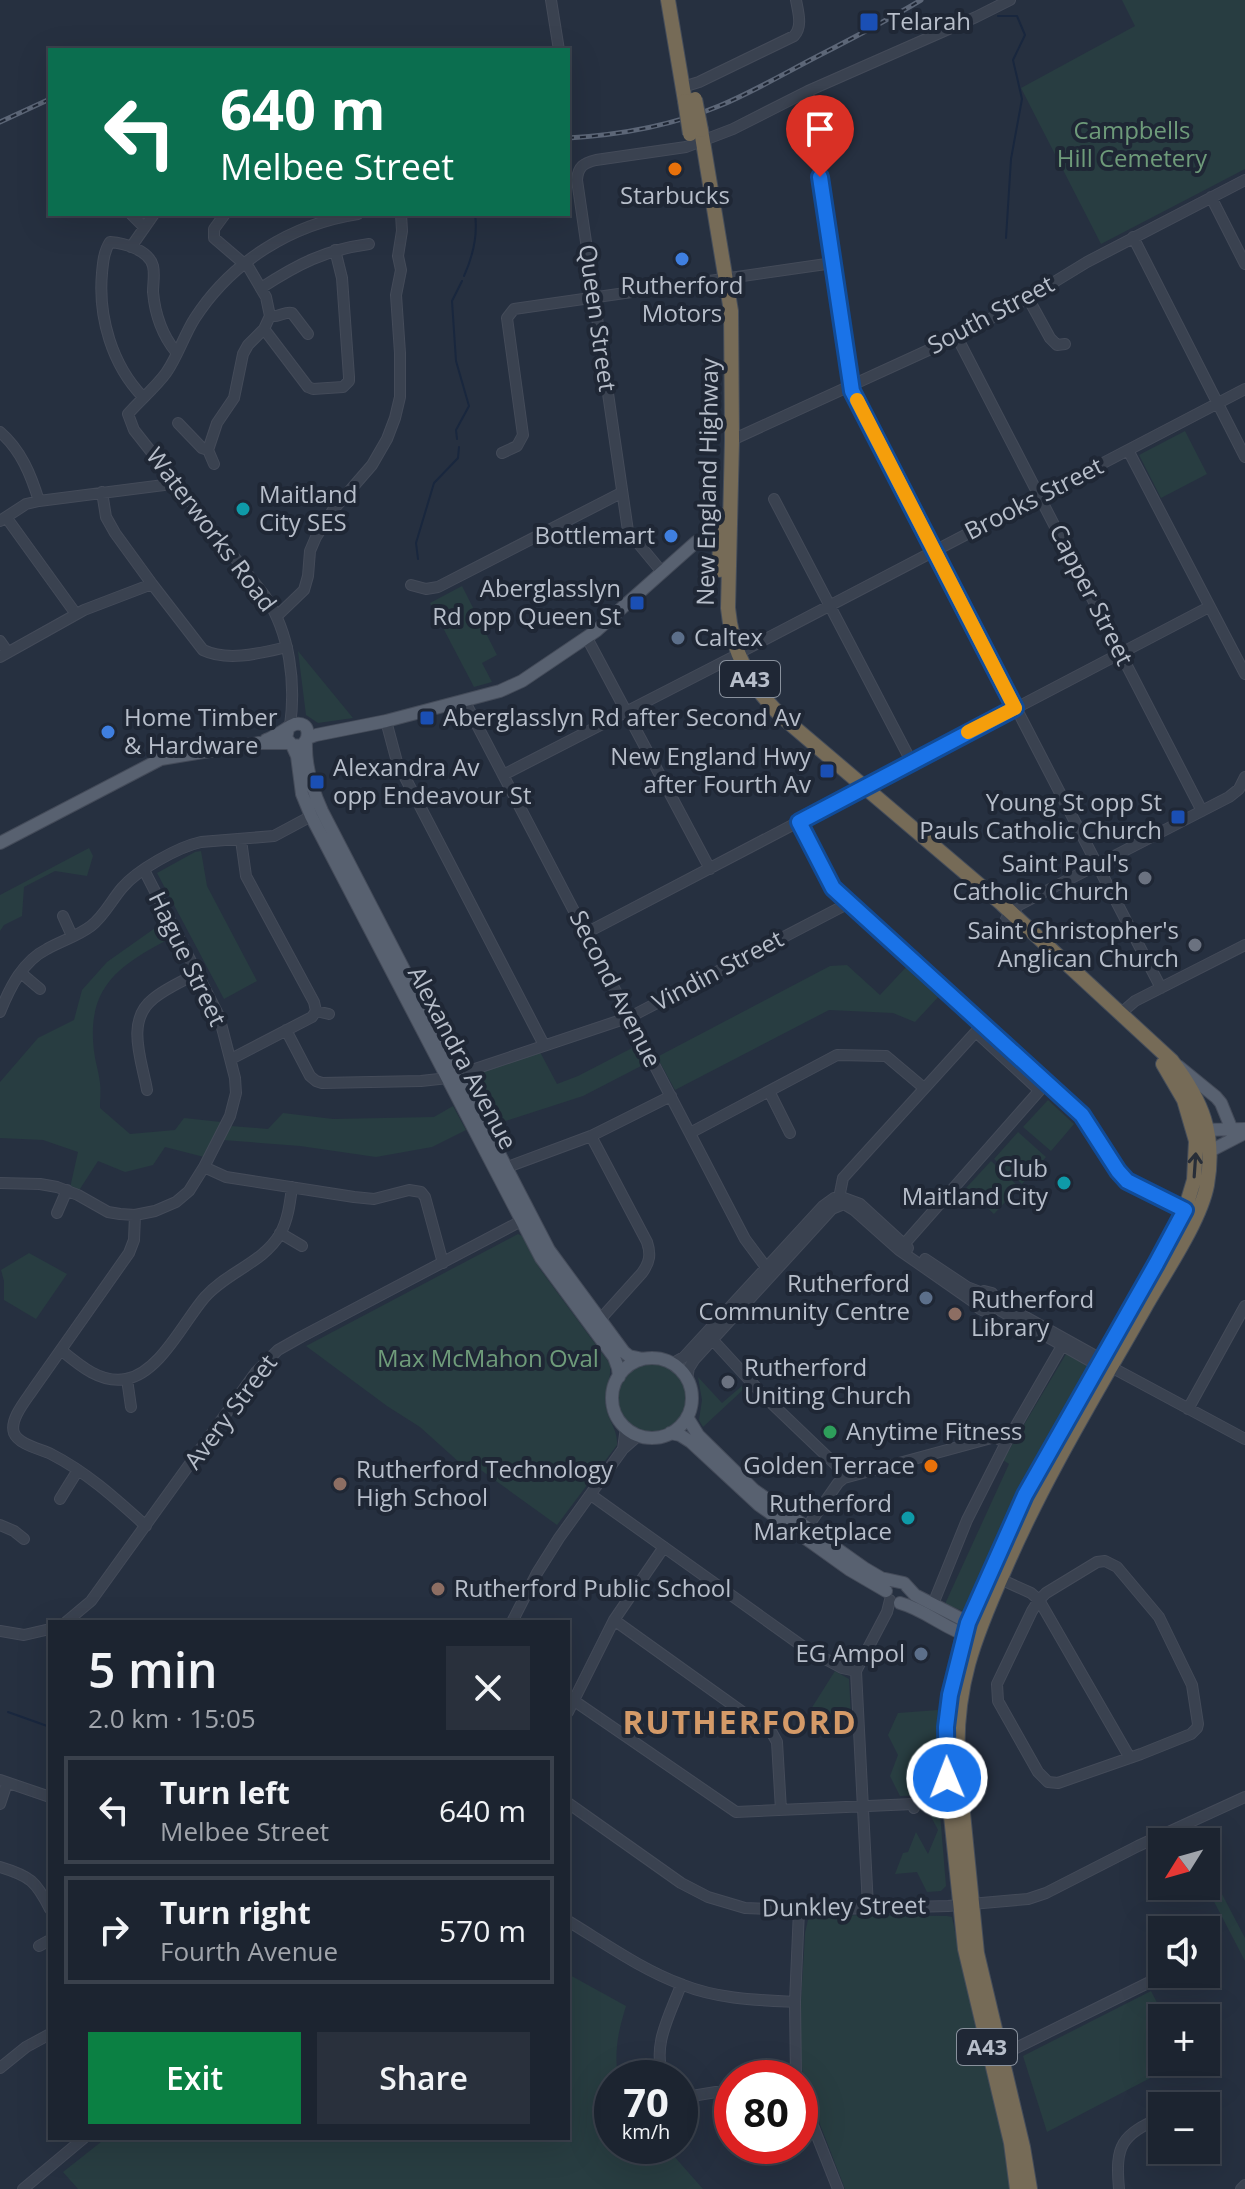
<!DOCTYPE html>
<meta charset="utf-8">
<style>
:root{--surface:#1c2430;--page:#29303c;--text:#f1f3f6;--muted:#a0a4ab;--line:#3a414c;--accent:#0b8043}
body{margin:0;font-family:"Open Sans",sans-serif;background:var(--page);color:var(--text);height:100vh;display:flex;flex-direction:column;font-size:30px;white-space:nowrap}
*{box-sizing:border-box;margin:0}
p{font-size:26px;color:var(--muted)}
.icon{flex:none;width:44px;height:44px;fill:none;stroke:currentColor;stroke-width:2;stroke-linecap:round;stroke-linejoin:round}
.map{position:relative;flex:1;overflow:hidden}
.details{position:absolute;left:48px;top:1620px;width:522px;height:520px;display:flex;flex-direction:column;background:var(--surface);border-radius:0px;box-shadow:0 8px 32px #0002,0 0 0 2px var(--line)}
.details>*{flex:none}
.hud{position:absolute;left:48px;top:48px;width:522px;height:168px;border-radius:0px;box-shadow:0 8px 32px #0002,0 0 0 2px var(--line);background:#0b6e4f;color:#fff;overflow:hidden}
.needle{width:52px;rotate:233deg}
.tools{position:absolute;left:1148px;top:1828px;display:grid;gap:16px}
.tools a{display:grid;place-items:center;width:72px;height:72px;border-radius:0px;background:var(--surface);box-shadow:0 8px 32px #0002,0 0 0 2px var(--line);font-size:40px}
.speed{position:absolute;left:594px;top:2060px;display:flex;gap:16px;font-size:40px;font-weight:700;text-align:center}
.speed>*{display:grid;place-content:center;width:104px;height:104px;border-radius:50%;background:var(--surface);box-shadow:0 8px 32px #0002,0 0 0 2px var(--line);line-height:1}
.speed small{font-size:20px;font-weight:400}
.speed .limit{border:12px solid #d22;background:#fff;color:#111}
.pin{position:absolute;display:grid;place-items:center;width:68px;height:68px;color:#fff;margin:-82px -34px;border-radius:50% 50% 50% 0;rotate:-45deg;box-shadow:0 0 8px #0007}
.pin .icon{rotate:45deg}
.me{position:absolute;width:88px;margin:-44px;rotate:359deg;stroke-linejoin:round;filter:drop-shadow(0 0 6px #0008)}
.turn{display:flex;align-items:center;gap:28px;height:168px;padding:0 40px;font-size:36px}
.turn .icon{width:104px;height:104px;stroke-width:2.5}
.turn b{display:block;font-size:56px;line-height:68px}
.round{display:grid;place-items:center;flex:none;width:84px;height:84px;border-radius:0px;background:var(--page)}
.headline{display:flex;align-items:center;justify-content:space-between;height:136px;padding:0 40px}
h1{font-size:48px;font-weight:600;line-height:60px}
.button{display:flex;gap:16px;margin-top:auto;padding:16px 40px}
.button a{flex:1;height:92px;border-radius:0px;background:var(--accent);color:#fff;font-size:32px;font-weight:600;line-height:92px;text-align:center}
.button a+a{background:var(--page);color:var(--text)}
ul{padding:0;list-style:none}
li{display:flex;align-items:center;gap:24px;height:108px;margin:0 16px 12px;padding:0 24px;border:4px solid var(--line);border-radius:0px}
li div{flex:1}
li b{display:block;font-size:30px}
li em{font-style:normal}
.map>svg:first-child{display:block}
.green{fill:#283d41}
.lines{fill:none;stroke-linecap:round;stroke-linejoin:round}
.stream{stroke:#19273e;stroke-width:2}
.minor-casing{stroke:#444b59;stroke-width:12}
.major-casing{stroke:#444b59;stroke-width:14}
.highway-casing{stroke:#454d5a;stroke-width:16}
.minor{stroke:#3a4250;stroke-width:10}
.major{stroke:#586170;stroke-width:12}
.highway{stroke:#766b57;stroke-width:14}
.rail-casing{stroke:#5c6677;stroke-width:5}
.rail{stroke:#1f2735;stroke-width:2;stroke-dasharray:6;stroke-linecap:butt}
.highway-bridge-casing{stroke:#454d5a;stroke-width:16;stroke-linecap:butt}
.highway-bridge{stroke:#766b57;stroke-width:14}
.oneway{stroke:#282e38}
.route-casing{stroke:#114b97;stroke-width:20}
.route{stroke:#1a73e8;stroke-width:14}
.slow{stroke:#f59e0b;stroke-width:14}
.transit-dot{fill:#1a4fb4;stroke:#1f2735;stroke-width:3}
.food-dot{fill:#e8710a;stroke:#1f2735;stroke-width:3}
.shop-dot{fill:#3f7fe0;stroke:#1f2735;stroke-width:3}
.culture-dot{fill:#0f9aa8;stroke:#1f2735;stroke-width:3}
.service-dot{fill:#5c6f8a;stroke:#1f2735;stroke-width:3}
.worship-dot{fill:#6b7280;stroke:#1f2735;stroke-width:3}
.education-dot{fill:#8d6e63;stroke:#1f2735;stroke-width:3}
.leisure-dot{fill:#2e9e5b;stroke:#1f2735;stroke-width:3}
.labels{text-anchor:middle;stroke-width:8;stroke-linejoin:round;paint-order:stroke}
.shield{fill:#1f2735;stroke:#89919d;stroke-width:2}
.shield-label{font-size:22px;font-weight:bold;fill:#b7beca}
.poi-label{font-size:24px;fill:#b7beca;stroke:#1f2735;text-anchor:start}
.park-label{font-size:24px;fill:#6e9b7a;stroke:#1f2735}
.street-label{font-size:24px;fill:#b7beca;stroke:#1f2735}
.district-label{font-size:32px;font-weight:bold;letter-spacing:2px;fill:#d49a68;stroke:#1f2735}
</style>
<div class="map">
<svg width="1245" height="2189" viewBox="0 0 1245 2189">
<rect width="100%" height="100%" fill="#263040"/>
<path class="green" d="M1122,0H1245V169L1101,244L1021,88L1135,26Z
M1185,431L1207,474L1161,498L1139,455Z
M462,586L497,655L482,663L492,682L474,687L430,603Z
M298,651L353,718L318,723L306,715Z
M89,848L93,856L87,876L55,871L24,887L22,916L4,925L0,931V895Z
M201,851L207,886L257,981L224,999L157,873L195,852Z
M165,921L173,937C121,964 86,985 94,1051C95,1062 99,1072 100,1083C101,1091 100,1100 100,1108L130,1134L175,1130L184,1118L221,1122L204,1157L165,1147L153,1165L125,1172L98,1161L78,1192L70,1188L78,1152L43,1140L0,1138V1082L38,1038L74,1020L82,990L107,962Z
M909,964L941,994L915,1022L893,1013L829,1010L675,1090L657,1057L830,966L847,965L880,995Z
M634,1047L643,1065L583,1096L493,1125L469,1079L471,1075L540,1052L557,1084L578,1076Z
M1048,1100L1074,1124L1051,1151L1023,1127Z
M453,1106L466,1130L432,1147L376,1157L300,1146L223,1140L231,1126L268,1129L283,1113L333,1119L434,1117Z
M1018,1132L1046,1157L1022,1184L994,1159Z
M991,1161L1019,1187L994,1214L966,1188Z
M518,1234L522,1236L540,1269L610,1364C612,1379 603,1392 606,1408C609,1422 618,1430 617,1445L557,1525L478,1468L460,1463L420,1427L387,1406L306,1346Z
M29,1253L67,1274L36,1319L4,1300V1281L1,1270Z
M1066,1354L1087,1365L1090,1370L1032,1468L968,1608L963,1611L945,1604L1009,1464L1003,1460Z
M618 1399a35 35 0 1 1 70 0a35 35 0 1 1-70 0Z
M698,1377L722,1403L743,1385L745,1388L703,1427L699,1420L702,1400Z
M835,1671L849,1679L851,1717L819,1719L811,1709Z
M938,1710L936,1765L946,1886L941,1891L927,1892L917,1872L895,1874L903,1853L908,1852L916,1832L928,1854L938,1830L926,1807L923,1795L900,1796L890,1776L898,1755L888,1735L898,1713Z
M1213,1877L1245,1938V1961L1209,1892Z
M816,1915L947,1916L952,1917L972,2011L1002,2127L1012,2189H845L804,2083C796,2033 803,1982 805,1933L808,1920Z
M568,1974L626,2006C618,2032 614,2051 618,2078H612V2093L607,2100L612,2104V2146H663L673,2155L703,2189H78L63,2172L106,2138H568Z
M1151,1991L1165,2018H1162V2062H1181L1047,2132L1023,2056Z"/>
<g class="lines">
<path class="stream" d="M998,16H1017L1025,35L1013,60L1022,99L1011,159L1006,238
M464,276C473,256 478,236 475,214
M457,439L456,430L469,406L456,361L452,301L462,281
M418,559L416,543L434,483L458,458L459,447
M8,1712L50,1727"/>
<defs>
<path id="minor" d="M551,0L559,50
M683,87L699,82L794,36C803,26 798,12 796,0
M808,91L852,391L1161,988
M1211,197L1245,264
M131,214L144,227
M1133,237L1245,457
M131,247L154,214
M261,288C298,264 325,250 369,244
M1028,298L1050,338L1057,345L1065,344
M270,316C278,318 285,311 292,313L308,334
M264,329L308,387L313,389L343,387L349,381V377L342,278L335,250
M957,337L1202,811
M143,397C112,365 98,317 102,273C103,262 104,251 110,242C124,243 149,250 153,266C155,274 153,284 153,292C155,314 163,336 176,352
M178,423L202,448L208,450L214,464
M0,432C21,450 31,475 39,501
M732,440L957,337L1028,298L1087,262L1245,180
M208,450L217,423L234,398L243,354L248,345L264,329L270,316L266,297L249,268L214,238V229L225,214
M1128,450L1245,674
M502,453L517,446L523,435L507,318L514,309L833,263
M102,492L106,517L115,533L152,584L203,650C228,662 261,653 287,647
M774,499L911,761
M6,517L76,614
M0,521L26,504L39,501L164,485L173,479
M662,572L628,531L577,180C578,166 584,163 596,160L686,147L733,129L808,91L976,17L1010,0
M411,585L426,589L438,587L621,493
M278,615L304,590L308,576L310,551L316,537L333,510L372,465L387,439L395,418L400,397V353L396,295L401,270L398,256L402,231L401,214
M587,638L710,869
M0,641L7,651
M737,654L1245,389
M0,657L84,610L152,584
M464,700L745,1239L771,1274
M386,721L397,762L544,1045
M290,726C296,683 290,633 265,596L134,430L128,414C140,400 155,388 166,373C178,356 184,335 195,318C232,261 292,224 358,214
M503,775L731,658
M799,822L829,882L838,893L1082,1115L1118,1171L1127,1181L1185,1210
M241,840L246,876L314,1002L316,1011
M63,916L72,936
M1006,919L1019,905L1229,797L1239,789L1245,777
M586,933C793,823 1001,715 1209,607
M21,973L40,989
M0,1012C10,987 23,961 47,949C61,941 78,936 91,926C104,916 111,901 122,888C137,870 178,847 201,842L274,836L317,813
M1121,1013L1135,1001L1245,945
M286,1030L310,1076L316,1081L322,1083L421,1081L448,1078L630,1017L849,903
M976,1032L1039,1090
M231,1059L312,1017L316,1011L329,1014
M147,1090C142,1061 125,1021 153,999C166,988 183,981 198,973
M769,1091L790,1133
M690,1133L837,1055L886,1056L924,1088
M591,1136L647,1242C651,1254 650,1262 642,1273L596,1324
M204,1167L226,1177L354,1197L374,1199L409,1190L421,1192L425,1197L443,1263
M502,1169L591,1136L671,1096
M0,1183L40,1184L57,1187L78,1195L108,1212L120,1214L135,1215L155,1211L176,1202L189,1191L204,1167L230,1116L236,1093L235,1078L219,1016L144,870
M841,1197L860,1204L908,1248
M843,1203L840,1193L843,1178L983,1024
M844,1204L854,1210L899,1250L975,1303C983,1319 1003,1308 992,1293L984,1291L978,1295L975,1303
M57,1213L67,1190
M135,1215L134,1240L129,1253L34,1388C27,1399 9,1419 14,1433C19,1445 41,1449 51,1454C88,1473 116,1499 146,1526
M280,1233L302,1246
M899,1250L1047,1082
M925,1259L967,1287L980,1292
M994,1307L1090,1361L1100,1362L1111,1367L1245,1439
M1013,1310L1094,1355L1100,1362
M710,1337L764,1396L836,1465L844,1478
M61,1350C79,1365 101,1384 126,1379C160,1373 184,1321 205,1297C227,1272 263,1263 280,1234C288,1220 290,1203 292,1187
M673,1363L684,1357L823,1206L834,1198L841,1197
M687,1378L689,1368L694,1360L832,1209L844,1204
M127,1379L131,1407
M1188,1409L1245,1306
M623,1449L626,1427
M591,1495L805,1648L842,1668L856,1671
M60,1499L78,1470
M0,1525L14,1531L24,1539
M803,1533L838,1483L844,1478L995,1437L1006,1443
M1105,1561L1117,1567L1159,1617L1192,1685L1198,1724L1197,1728L1191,1734L1141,1754L1058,1783L1048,1782L1038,1772L998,1701L997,1684L1032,1611L1039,1600L1046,1593L1097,1562Z
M1000,1579L1031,1593L1039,1600L1130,1758
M933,1604L967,1520L1006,1443L1062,1346
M614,1620L772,1733L777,1742L781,1810
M66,1622L91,1601L256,1372L278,1350L301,1337L525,1219
M512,1622L537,1573L559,1538L623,1449L639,1435
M0,1631L24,1635L50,1629
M573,1700L736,1812L913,1804L914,1808
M568,1712L614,1620L664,1547
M0,1780L50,1797
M568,1803L681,1883L708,1897L745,1908L799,1910L948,1906L1028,1899L1046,1893L1138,1846L1245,1797
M0,1804L7,1783
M0,1867C30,1876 36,1881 50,1909
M868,1907L856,1671L887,1612L890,1600
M568,1921C606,1944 642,1970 683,1985C718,1999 757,2000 795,2002
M39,1946L50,1940
M1001,2053L1016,2048L1162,1976
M0,2068L26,2047L50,2034
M664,2078C651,2046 670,2015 681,1985
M796,2078L795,2002L799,1910
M800,2093L838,2189
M731,2095L732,2144
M680,2098L716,2092L732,2095
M23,2189L84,2138
M1119,2189C1115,2145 1121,2135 1162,2117
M1241,2189L1245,2185"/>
<path id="major" d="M308,738L316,735L386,721L500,691L522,681L596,631L696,542C706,537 719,539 727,532
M266,740C275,737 289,726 295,724C310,721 311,738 301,746L292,745L286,738L288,729
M306,742C305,766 312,789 322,811L549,1250L624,1352L629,1356L643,1359
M292,745L297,756L302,794L311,816L541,1258L614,1357L618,1368L619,1377
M0,843L161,759L259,743H289
M1178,1066L1216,1097L1221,1103L1232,1130
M1200,1130L1245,1129
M1210,1151L1245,1133
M612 1398a40 40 0 1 1 80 0a40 40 0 1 1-80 0Z
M687,1417L698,1435L754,1490L864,1568L881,1578L904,1583L915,1595L977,1627
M670,1433L680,1435L691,1442L759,1505L850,1570L886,1591
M900,1603C926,1610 946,1630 972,1637"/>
<path id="highway" d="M668,0L685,101
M701,130L731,311L732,440L728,608C732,652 750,685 781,716L1002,904L1172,1061C1202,1101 1216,1134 1207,1185C1200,1222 1163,1275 1144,1309C1095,1395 1043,1480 1004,1571C974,1638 954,1688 958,1763L977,1953L1023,2147L1030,2189
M719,570L721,515
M1017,2189L1011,2143L965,1949L947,1778L946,1727L950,1695L963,1635L1025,1495L1156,1264L1185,1210L1194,1180L1196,1141L1184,1100L1163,1064"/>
</defs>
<use href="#minor" class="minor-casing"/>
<use href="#major" class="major-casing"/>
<use href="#highway" class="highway-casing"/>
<use href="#minor" class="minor"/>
<use href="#major" class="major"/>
<use href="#highway" class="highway"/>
<defs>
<path id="rail" d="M0,122L50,99
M568,138C619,135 671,126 719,106C753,92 785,73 818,56C853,38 888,20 921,0"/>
</defs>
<use href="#rail" class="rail-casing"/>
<use href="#rail" class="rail"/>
<defs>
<path id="highway-bridge" d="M695,99L701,130
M685,101L690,134"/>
</defs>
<use href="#highway-bridge" class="highway-bridge-casing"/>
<use href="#highway-bridge" class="highway-bridge"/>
</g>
<defs><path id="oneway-shaft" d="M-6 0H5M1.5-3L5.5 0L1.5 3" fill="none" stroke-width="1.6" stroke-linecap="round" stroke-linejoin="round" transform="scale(2)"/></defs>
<use class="oneway" href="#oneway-shaft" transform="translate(1195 1165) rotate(-86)"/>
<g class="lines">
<defs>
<path id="route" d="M820,177L852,391L1015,708L799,822L833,888L1082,1115L1118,1171L1127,1181L1185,1210L1156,1264L1025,1495L968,1623L950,1695L946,1727L947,1778"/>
</defs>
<use href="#route" class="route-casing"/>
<use href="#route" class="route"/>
<path class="slow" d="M857,400L1015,708L968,732"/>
</g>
<g class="transit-dot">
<rect x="859" y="12" width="20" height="20" rx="4"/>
<rect x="629" y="595" width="16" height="16" rx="4"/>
<rect x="419" y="710" width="16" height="16" rx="4"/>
<rect x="819" y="763" width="16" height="16" rx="4"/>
<rect x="309" y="774" width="16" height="16" rx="4"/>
<rect x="1170" y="809" width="16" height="16" rx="4"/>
</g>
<g class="food-dot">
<circle cx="675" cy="169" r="8"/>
<circle cx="931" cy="1466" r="8"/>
</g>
<g class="shop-dot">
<circle cx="682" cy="259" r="8"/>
<circle cx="671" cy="536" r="8"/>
<circle cx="108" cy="732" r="8"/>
</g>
<g class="culture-dot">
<circle cx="243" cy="509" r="8"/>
<circle cx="1064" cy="1183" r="8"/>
<circle cx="908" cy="1518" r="8"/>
</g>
<g class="service-dot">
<circle cx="678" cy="638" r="8"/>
<circle cx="926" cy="1298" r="8"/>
<circle cx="921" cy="1654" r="8"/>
</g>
<g class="worship-dot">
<circle cx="1145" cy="878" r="8"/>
<circle cx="1195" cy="945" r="8"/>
<circle cx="728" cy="1382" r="8"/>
</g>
<g class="education-dot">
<circle cx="955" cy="1314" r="8"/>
<circle cx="340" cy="1484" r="8"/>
<circle cx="438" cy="1589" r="8"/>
</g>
<circle class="leisure-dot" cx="830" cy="1432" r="8"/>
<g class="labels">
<g class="shield">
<rect x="720" y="661" width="60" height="36" rx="6"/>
<rect x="957" y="2029" width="60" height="36" rx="6"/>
</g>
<g class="shield-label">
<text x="750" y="687">A43</text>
<text x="987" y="2055">A43</text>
</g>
<g class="poi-label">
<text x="887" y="30">Telarah</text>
<text x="675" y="204" text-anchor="middle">Starbucks</text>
<text x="682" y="294" text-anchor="middle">Rutherford<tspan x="682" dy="28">Motors</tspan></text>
<text x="259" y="503">Maitland<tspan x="259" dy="28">City SES</tspan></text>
<text x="655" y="544" text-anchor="end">Bottlemart</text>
<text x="621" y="597" text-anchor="end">Aberglasslyn<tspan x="621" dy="28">Rd opp Queen St</tspan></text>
<text x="694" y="646">Caltex</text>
<text x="124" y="726">Home Timber<tspan x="124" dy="28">&amp; Hardware</tspan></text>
<text x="443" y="726">Aberglasslyn Rd after Second Av</text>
<text x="811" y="765" text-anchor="end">New England Hwy<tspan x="811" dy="28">after Fourth Av</tspan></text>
<text x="333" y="776">Alexandra Av<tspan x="333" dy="28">opp Endeavour St</tspan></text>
<text x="1162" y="811" text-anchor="end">Young St opp St<tspan x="1162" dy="28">Pauls Catholic Church</tspan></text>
<text x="1129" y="872" text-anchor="end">Saint Paul's<tspan x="1129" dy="28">Catholic Church</tspan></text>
<text x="1179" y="939" text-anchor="end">Saint Christopher's<tspan x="1179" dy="28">Anglican Church</tspan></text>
<text x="1048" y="1177" text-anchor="end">Club<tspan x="1048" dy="28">Maitland City</tspan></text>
<text x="910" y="1292" text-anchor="end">Rutherford<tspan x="910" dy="28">Community Centre</tspan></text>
<text x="971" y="1308">Rutherford<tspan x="971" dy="28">Library</tspan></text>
<text x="744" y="1376">Rutherford<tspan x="744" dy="28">Uniting Church</tspan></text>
<text x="846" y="1440">Anytime Fitness</text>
<text x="915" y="1474" text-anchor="end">Golden Terrace</text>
<text x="356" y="1478">Rutherford Technology<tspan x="356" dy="28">High School</tspan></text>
<text x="892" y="1512" text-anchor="end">Rutherford<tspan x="892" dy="28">Marketplace</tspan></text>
<text x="454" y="1597">Rutherford Public School</text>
<text x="905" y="1662" text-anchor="end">EG Ampol</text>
</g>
<g class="park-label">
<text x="1132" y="139">Campbells<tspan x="1132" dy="28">Hill Cemetery</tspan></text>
<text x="488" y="1367">Max McMahon Oval</text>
</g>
<g class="street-label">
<text transform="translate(991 315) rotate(-28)" y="8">South Street</text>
<text transform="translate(597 318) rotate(82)" y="8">Queen Street</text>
<text transform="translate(708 482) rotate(-89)" y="8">New England Highway</text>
<text transform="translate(1034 499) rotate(-27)" y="8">Brooks Street</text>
<text transform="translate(211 530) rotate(53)" y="8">Waterworks Road</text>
<text transform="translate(1091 595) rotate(63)" y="8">Capper Street</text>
<text transform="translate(187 959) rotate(64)" y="8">Hague Street</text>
<text transform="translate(718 971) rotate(-28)" y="8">Vindin Street</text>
<text transform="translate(615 989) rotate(63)" y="8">Second Avenue</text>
<text transform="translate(462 1058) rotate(62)" y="8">Alexandra Avenue</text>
<text transform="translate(231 1412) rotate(-53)" y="8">Avery Street</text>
<text transform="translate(844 1907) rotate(-1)" y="8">Dunkley Street</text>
</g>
<g class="district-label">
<text x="740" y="1734">RUTHERFORD</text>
</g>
</g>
</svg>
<div class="tools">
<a><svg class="needle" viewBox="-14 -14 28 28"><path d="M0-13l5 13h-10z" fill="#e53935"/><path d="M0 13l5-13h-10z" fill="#a0a4ab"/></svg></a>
<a><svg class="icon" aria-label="sound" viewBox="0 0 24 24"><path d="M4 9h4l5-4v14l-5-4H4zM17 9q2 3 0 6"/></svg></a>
<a>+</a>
<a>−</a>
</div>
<div class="speed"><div>70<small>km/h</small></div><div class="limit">80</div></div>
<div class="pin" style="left:820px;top:177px;background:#d93025"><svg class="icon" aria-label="arrive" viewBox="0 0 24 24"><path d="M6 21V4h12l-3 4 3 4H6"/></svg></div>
<svg class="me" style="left:947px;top:1778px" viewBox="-20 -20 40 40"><circle r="17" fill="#1a73e8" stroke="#fff" stroke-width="3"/><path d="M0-11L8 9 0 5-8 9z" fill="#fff"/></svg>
<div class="hud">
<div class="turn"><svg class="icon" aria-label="left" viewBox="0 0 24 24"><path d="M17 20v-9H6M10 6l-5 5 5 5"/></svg><div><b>640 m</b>Melbee Street</div></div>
</div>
<section class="details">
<div class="headline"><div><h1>5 min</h1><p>2.0 km · 15:05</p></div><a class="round"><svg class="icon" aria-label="close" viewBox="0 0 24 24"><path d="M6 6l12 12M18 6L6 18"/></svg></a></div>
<ul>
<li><svg class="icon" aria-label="left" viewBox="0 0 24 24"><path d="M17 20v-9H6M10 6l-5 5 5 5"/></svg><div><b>Turn left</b><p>Melbee Street</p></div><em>640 m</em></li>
<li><svg class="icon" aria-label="right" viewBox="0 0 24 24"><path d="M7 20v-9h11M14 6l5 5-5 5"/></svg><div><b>Turn right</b><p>Fourth Avenue</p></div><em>570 m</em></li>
</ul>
<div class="button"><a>Exit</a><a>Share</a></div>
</section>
</div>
